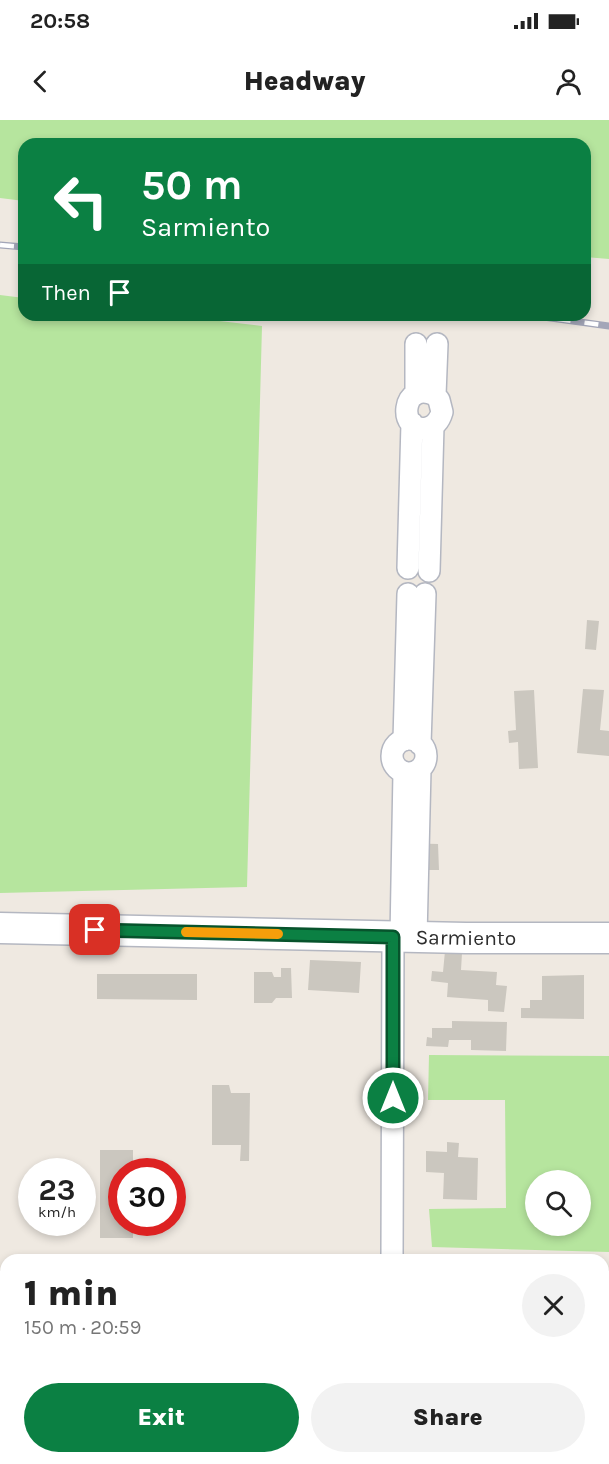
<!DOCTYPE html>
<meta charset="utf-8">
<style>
:root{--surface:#fff;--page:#f2f2f2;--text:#222;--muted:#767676;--accent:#0b8043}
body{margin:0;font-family:Karla,sans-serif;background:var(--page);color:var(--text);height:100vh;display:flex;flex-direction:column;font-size:22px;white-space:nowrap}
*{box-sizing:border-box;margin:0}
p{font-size:20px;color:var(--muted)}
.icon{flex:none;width:33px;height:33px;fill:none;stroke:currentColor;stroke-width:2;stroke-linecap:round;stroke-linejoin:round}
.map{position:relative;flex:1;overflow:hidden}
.side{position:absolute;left:0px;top:1134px;width:609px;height:210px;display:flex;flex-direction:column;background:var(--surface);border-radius:18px 18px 0 0;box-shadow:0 3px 9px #0003}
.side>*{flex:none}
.hud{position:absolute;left:18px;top:18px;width:573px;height:183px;border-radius:18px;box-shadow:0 3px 9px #0003;background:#0b8043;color:#fff;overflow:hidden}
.controls{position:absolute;left:525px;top:1050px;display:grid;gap:12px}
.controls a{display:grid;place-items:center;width:66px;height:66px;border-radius:50%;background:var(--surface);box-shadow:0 3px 9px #0003;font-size:30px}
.speed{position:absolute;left:18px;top:1038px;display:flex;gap:12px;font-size:30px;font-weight:700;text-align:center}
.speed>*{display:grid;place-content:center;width:78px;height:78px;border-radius:50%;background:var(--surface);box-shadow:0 3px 9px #0003;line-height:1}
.speed small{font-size:15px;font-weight:400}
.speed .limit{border:9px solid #d22;background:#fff;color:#111}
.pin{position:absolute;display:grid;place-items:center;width:51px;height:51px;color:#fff;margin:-26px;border-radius:12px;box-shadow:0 3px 9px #0006}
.me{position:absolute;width:66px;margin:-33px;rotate:0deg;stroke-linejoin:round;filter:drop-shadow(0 0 4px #0008)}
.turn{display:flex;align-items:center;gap:21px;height:126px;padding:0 24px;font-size:27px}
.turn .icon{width:78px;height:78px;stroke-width:2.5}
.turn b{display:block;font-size:42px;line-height:51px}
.then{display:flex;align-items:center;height:57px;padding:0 24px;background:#0003;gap:12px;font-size:22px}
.round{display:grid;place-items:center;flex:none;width:63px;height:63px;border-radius:32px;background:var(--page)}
.overview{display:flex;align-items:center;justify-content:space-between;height:102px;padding:0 24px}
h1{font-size:36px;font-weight:800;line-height:45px}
.action{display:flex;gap:12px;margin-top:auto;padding:12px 24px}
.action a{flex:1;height:69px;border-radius:36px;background:var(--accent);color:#fff;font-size:24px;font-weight:800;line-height:69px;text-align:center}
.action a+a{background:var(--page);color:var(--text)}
.status{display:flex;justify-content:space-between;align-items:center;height:42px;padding:0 30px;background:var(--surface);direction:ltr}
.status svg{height:16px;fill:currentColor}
header{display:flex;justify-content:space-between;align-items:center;height:78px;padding:0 24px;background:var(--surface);font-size:27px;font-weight:800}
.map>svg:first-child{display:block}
.green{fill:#b6e59e;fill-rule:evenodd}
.building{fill:#cbc7bf}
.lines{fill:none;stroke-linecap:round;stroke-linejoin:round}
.street-casing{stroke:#b4b7c1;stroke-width:24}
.secondary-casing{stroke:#b4b7c1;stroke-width:33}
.street{stroke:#fff;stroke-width:21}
.secondary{stroke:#fff;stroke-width:30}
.rail-casing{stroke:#a3a6b8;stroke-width:7}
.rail{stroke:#fff;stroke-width:4.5;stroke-dasharray:14;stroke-linecap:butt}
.route-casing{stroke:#07532c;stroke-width:15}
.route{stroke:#0b8043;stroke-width:10}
.slow{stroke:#f59e0b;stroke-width:10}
.labels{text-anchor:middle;stroke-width:5;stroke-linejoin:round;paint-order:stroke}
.street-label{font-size:21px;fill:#2e2e2e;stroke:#fff}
</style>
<div class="status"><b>20:58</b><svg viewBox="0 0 49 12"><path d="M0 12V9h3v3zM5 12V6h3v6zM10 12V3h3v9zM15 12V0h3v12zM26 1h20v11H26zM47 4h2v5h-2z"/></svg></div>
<header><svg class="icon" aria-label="back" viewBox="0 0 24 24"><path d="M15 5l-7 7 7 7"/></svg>Headway<svg class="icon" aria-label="person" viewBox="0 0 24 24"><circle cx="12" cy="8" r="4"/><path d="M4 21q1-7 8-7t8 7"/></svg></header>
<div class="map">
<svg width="609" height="1344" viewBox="0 0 609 1344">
<rect width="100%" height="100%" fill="#efe9e1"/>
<path class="green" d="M0,0H609V139L585,137V24H24V81L0,78Z
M0,175L24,178V195H168L262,206L247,767L0,773Z
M429,935L609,936V1132L432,1127L429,1089L506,1088L505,980H428ZM536,1060H580V1106H536Z
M603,1221H609V1344H424V1338H603Z"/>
<path class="building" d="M587,500L599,501L596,530L585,529Z
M583,569L604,570L600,610L609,611V636L577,633Z
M534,570L538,648L519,649L518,622L509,623L508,611L516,610L514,571Z
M402,723L438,724L439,750H418Z
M445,831L462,833L461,850L497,852L496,865L507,866L504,892L488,891V880L447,877L448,863L431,861L432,851L443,852Z
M310,840L361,842L359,873L308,870Z
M281,848H291L292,878H276L272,883H254V852H272L274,857H281Z
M97,854H197V880L97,879Z
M584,855V899L521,898V888H530V880H542V856Z
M452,901L507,902L506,931L471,930V920H449L448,927L426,926L427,917L432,918V908H452Z
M212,965H229L231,973H250L249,1041H240L241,1025H212Z
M447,1022L459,1023L458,1037L478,1038L477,1080L443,1079L444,1053L426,1052V1031L447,1032Z
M100,1030H133V1052H122V1102H133V1118H100Z
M301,1338H344V1344H289V1341H301Z"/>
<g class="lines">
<defs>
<path id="street" d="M416,274V224
M435,275C401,259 397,314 427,308C436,306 440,299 442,292L439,280L435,275L437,224
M408,448L412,303
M429,451L433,306
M392 636a17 17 0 1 1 34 0a17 17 0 1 1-34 0Z
M404,620L408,474
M420,624L425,474
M401,817L404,652
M416,817L420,649
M392,1140L393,817
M392,1344V1338"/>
<g id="secondary">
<path id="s1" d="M0,808L466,818H609"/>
</g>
</defs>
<use href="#street" class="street-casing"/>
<use href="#secondary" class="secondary-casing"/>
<use href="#street" class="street"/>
<use href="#secondary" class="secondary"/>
<defs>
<path id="rail" d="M0,125L24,127
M529,195L609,206"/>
</defs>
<use href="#rail" class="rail-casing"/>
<use href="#rail" class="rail"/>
</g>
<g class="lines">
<defs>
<path id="route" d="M95,810L393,817V978"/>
</defs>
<use href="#route" class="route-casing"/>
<use href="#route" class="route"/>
<path class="slow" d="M186,812L278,814"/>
</g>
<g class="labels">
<g class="street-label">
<text dy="7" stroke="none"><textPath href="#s1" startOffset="466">Sarmiento</textPath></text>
</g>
</g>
</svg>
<div class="controls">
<a><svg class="icon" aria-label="search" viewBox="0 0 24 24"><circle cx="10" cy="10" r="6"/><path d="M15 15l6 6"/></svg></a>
</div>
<div class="speed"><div>23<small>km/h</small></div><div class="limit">30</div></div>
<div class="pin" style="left:95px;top:810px;background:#d93025"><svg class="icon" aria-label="arrive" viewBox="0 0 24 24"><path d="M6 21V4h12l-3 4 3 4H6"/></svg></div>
<svg class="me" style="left:393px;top:978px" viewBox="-20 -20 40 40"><circle r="17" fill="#0b8043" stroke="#fff" stroke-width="3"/><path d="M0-11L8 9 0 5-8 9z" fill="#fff"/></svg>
<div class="hud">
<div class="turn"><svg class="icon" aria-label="left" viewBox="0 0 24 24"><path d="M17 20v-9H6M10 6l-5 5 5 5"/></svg><div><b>50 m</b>Sarmiento</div></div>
<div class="then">Then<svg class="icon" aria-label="arrive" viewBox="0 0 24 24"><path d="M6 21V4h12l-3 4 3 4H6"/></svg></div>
</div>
<section class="side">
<div class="overview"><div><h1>1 min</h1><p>150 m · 20:59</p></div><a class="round"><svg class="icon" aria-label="close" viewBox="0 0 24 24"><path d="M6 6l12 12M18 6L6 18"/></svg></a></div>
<div class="action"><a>Exit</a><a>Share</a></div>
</section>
</div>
